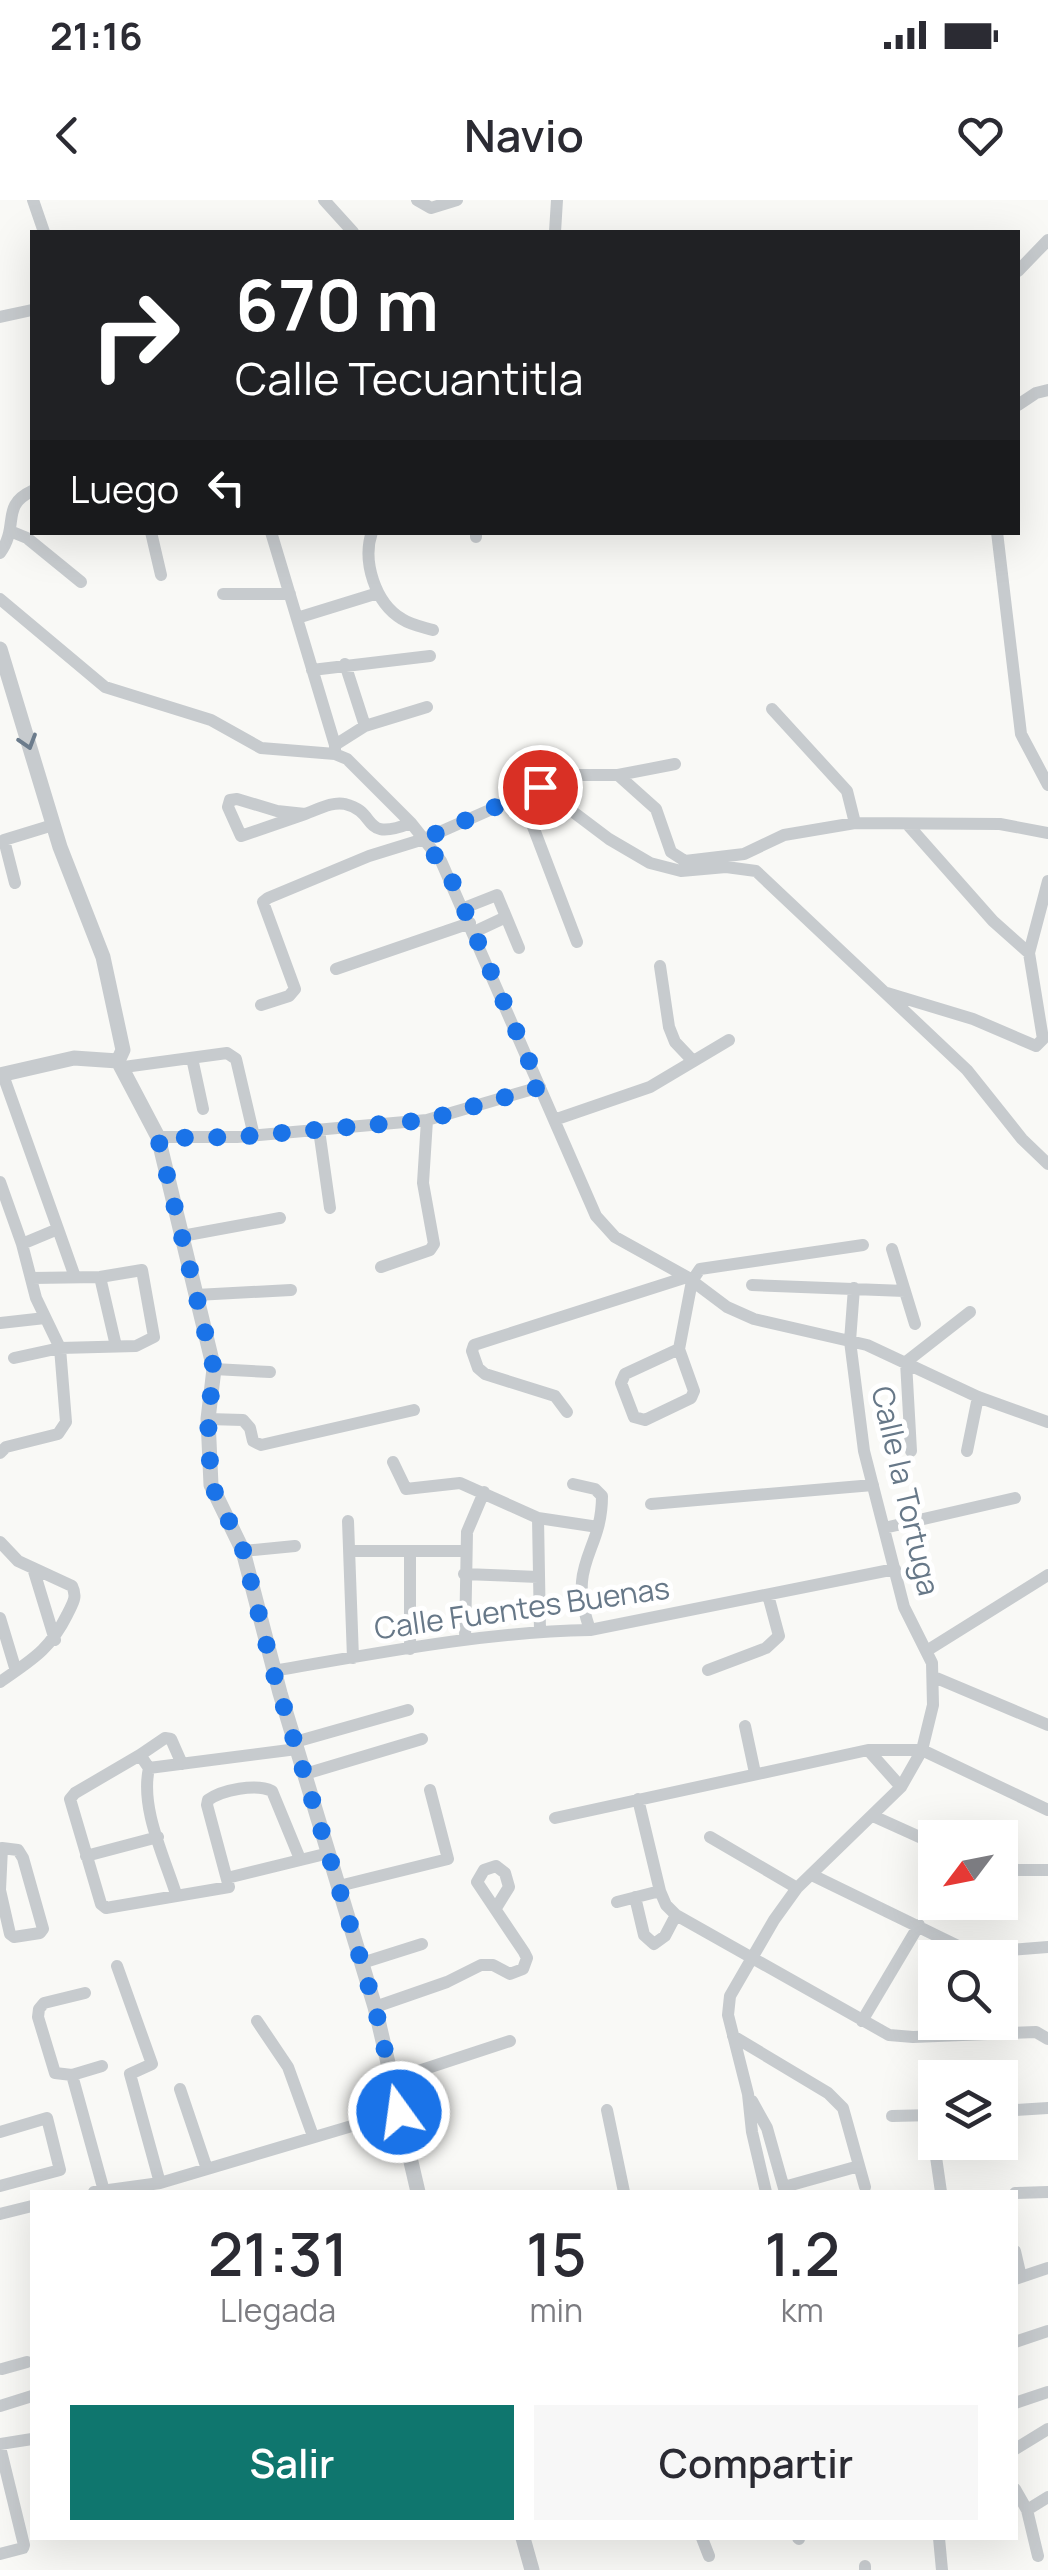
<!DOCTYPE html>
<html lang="es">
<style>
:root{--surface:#fff;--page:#f7f7f7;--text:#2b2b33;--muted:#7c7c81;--accent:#0f766e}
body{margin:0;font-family:Manrope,sans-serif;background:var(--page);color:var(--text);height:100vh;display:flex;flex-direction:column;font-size:38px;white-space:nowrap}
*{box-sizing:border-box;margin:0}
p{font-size:32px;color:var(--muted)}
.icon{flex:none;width:55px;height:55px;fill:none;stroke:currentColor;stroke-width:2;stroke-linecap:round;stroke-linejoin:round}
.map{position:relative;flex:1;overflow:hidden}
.sheet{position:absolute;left:30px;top:1990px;width:988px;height:350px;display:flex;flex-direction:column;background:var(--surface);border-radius:0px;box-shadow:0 10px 40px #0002}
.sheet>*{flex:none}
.guide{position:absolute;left:30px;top:30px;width:990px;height:305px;border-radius:0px;box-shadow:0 10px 40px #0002;background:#202124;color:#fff;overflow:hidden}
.needle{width:65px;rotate:238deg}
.controls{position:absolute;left:918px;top:1620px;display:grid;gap:20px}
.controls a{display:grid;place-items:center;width:100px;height:100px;border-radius:0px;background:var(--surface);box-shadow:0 10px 40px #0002;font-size:50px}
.pin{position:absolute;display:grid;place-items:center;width:85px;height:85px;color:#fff;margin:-42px;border:5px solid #fff;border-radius:50%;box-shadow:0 2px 10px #0007}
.me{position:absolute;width:110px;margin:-55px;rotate:346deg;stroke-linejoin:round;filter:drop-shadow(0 0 8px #0008)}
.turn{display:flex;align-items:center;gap:35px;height:210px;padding:0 40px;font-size:45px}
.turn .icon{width:130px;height:130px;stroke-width:2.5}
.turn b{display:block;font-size:70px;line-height:85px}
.then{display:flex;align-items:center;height:95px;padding:0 40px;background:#0003;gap:20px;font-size:38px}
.eta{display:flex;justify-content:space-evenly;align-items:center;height:170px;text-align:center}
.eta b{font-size:60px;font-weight:600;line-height:70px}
.action{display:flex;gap:20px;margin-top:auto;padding:20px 40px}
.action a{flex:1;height:115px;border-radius:0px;background:var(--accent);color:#fff;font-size:40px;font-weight:600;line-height:115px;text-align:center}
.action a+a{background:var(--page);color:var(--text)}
.status{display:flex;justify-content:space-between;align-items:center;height:70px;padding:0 50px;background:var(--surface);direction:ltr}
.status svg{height:28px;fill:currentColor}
header{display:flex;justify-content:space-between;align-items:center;height:130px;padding:0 40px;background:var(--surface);font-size:45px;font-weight:600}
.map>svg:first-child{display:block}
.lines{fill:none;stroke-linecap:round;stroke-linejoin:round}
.minor{stroke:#c7cbce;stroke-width:12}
.tertiary{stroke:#c7cbce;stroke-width:15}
.oneway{stroke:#6c7c8c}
.route{stroke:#1a73e8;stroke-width:18;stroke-dasharray:0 32.4}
.labels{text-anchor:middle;stroke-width:10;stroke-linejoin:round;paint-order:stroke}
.street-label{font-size:30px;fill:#677888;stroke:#fff}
</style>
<div class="status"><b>21:16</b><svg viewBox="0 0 49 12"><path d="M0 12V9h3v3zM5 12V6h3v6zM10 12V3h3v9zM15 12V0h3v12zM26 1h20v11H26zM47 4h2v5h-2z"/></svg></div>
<header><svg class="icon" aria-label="back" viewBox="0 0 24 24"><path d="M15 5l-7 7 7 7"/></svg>Navio<svg class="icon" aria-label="heart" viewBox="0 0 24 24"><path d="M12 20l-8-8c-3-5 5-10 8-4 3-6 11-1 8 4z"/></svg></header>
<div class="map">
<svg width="1048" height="2370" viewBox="0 0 1048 2370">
<rect width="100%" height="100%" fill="#f9f9f6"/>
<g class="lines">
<path class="minor" d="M33,0L44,32
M324,0L353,32
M417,0L431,8L457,0
M555,32L557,0
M1018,71L1048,40
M0,117L32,110
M1018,205L1036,193L1048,190
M10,331L27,338L81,382
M151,332L161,375
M271,332L335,545V554
M372,332C362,361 375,403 402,419C411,425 423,427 433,430
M476,332V337
M997,332L1021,534L1048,585
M0,353C20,325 0,306 32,291
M223,394H290
M0,399L105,487L211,520L261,548L335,554L347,559L411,623L441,661L596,1016L615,1037L687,1077L727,1107L754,1119L867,1145L978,1197L1048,1222
M297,418L378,393
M345,464L365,526L427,507
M312,470L430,456
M772,509L847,591L855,623
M335,545L365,526
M618,575L675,564
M540,587L609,639L650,663L681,671L726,667L756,671L967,870L1022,939L1048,964
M521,595L577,742
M237,599L277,611L305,614L241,636L228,607L230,600Z
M305,614C317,610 332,601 345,604C379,612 360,643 411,623
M908,625L993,721L1029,753
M15,683L4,640L53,625
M464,708L497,695L519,748
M474,732L506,717
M660,766L669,827L675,842L693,861
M336,769L470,723
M887,793L973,819L1036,846L1043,839L1029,753L1048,681
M261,805L289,796L295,789L263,702L268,698L369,656L424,639L569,575H618L656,609L671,652L685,661L744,654L784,635L855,623L1000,624L1048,633
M192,858L203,909
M124,867L227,853L236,859L254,936
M3,875L58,1029L22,1044
M554,920L650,887L729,840
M319,930L330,1008
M158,937H237L427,920L540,887
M0,982L22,1044L36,1098L60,1148L66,1222L58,1234L6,1247L0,1253
M58,1029L75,1077
M182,1036L280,1018
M892,1049L915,1124
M381,1067L430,1050L434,1044L423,983L427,920
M100,1077L116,1146
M752,1085L905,1091
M196,1095L291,1090
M0,1123L45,1118
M679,1149L692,1081L700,1069L863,1045
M679,1149L694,1191L691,1198L645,1220L634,1217L621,1183L625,1174Z
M14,1158L60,1148L136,1146L154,1137L142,1070L100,1077L32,1078
M214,1169L270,1172
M567,1212L555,1196L485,1174L478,1168L472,1151L474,1145L687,1077
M208,1219L243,1220L250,1228L253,1241L261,1245L414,1210
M911,1251L906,1162L970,1112
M967,1251L978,1197
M393,1262L406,1289L460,1283L538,1318L540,1431
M573,1284L595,1289L602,1296C602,1354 566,1361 590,1430
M651,1304L873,1285
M538,1318L598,1327
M348,1321L353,1458
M884,1328L1015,1298
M0,1342L18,1361L72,1386C78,1398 72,1404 67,1415C49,1451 31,1460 0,1482
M243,1351L295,1346
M349,1351H465
M33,1368L55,1440
M464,1374L538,1377
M0,1418L16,1471
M465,1440L467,1332L484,1292
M410,1449V1352
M928,1450L1048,1375
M708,1470L766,1448L779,1436L768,1395
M273,1471C378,1453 484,1432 590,1430L895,1369
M934,1477L1048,1525
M745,1526L755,1573
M295,1542L408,1510
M868,1550L901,1587
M140,1555L165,1538L171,1539L182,1564
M149,1568L297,1549
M305,1574L422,1539
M638,1599L660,1691L666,1705L676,1715L889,1835L913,1837L1036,1832L1048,1839
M873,1616L935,1644
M555,1618L868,1550H922L1048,1610
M710,1637L797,1688
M2,1648L18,1650L23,1658L43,1729L40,1733L14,1737L10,1734L0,1690Z
M86,1656L158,1637
M1000,1670H1048
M812,1675L964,1749L986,1752L1048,1747
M227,1678L329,1653
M339,1686L448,1659L430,1590
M176,1694C164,1656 140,1608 149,1568L140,1555L75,1593L70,1599L101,1704L106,1708L229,1687L207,1605L208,1600C222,1590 256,1583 272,1591L300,1659
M635,1697L644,1735L654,1744L665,1736L676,1715
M617,1702L660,1691
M362,1763L422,1744
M117,1766L152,1864L130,1874L160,1983
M85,1793L44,1803L39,1809L38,1817L55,1873L72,1875L102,1866
M375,1807L447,1782L481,1765H493L510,1774L523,1769L527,1758L524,1752L477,1682L484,1670L496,1666L505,1673L509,1687L496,1708
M257,1821L288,1867L313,1936
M862,1821L919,1725
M733,1836L828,1893L843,1908L865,1987
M72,1875L104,1991
M391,1880L510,1841
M180,1889L207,1969
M752,1901L767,1928L785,1992
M607,1910L624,1992
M1000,1911L1048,1908
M930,1915L941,1992
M892,1916L934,1915
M0,1932L47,1918L60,1970L0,1986
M784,1987L859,1966
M94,1992L160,1983L399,1912
M766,1992L752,1932L748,1894L728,1815L730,1796L774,1720L797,1688L901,1587L922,1550L933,1505L932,1463L904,1407L864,1251L850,1141L854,1088
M1015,1993L1048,1992
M0,2014L32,2006
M1015,2051L1021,2077
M1015,2079L1048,2068
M1015,2142L1048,2131
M2,2169L27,2162
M1015,2203L1048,2192
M0,2206L32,2196
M0,2244L32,2239
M0,2247L24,2345L23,2348L0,2354
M1015,2249L1048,2229
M1015,2289L1027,2310L1038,2356
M1027,2310L1048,2297
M702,2338L709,2356
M798,2338L799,2339
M939,2338L942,2370
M865,2366V2370"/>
<path class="tertiary" d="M0,449L60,647L103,757L123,850L118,861
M118,861L158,937L214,1169L208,1219L211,1285L243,1351L280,1493L375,1807L418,1992
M0,875L74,858L118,861
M523,2338L532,2370"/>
</g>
<defs><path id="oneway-chevron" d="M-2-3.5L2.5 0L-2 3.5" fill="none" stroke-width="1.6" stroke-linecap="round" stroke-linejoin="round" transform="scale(2.5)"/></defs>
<use class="oneway" href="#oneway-chevron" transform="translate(28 542) rotate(73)"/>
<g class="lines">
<path class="route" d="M399,1912L375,1807L273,1471L243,1350L211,1284L208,1219L214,1169L158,938L236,937L427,920L540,887L453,683L424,639L540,587"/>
</g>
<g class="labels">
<g class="street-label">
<text transform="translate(905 1291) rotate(77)" y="10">Calle la Tortuga</text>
<text transform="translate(522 1409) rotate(-8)" y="10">Calle Fuentes Buenas</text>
</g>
</g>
</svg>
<div class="controls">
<a><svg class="needle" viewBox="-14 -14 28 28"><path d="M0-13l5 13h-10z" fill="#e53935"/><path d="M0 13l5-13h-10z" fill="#7c7c81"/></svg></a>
<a><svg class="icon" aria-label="search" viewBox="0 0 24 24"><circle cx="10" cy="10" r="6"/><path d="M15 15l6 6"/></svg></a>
<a><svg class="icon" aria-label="layers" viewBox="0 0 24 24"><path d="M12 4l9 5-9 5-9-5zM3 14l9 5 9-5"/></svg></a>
</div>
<div class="pin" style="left:540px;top:587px;background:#d93025"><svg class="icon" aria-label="arrive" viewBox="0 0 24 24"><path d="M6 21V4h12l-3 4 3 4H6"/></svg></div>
<svg class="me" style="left:399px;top:1912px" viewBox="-20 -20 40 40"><circle r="17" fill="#1a73e8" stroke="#fff" stroke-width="3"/><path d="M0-11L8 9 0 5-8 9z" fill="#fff"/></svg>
<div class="guide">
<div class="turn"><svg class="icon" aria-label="right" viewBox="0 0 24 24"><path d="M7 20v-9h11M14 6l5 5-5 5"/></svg><div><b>670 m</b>Calle Tecuantitla</div></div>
<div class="then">Luego<svg class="icon" aria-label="left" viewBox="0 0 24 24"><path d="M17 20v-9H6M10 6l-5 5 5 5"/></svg></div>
</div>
<section class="sheet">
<div class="eta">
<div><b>21:31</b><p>Llegada</p></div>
<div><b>15</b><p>min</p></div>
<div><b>1.2</b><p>km</p></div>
</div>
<div class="action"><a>Salir</a><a>Compartir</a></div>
</section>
</div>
